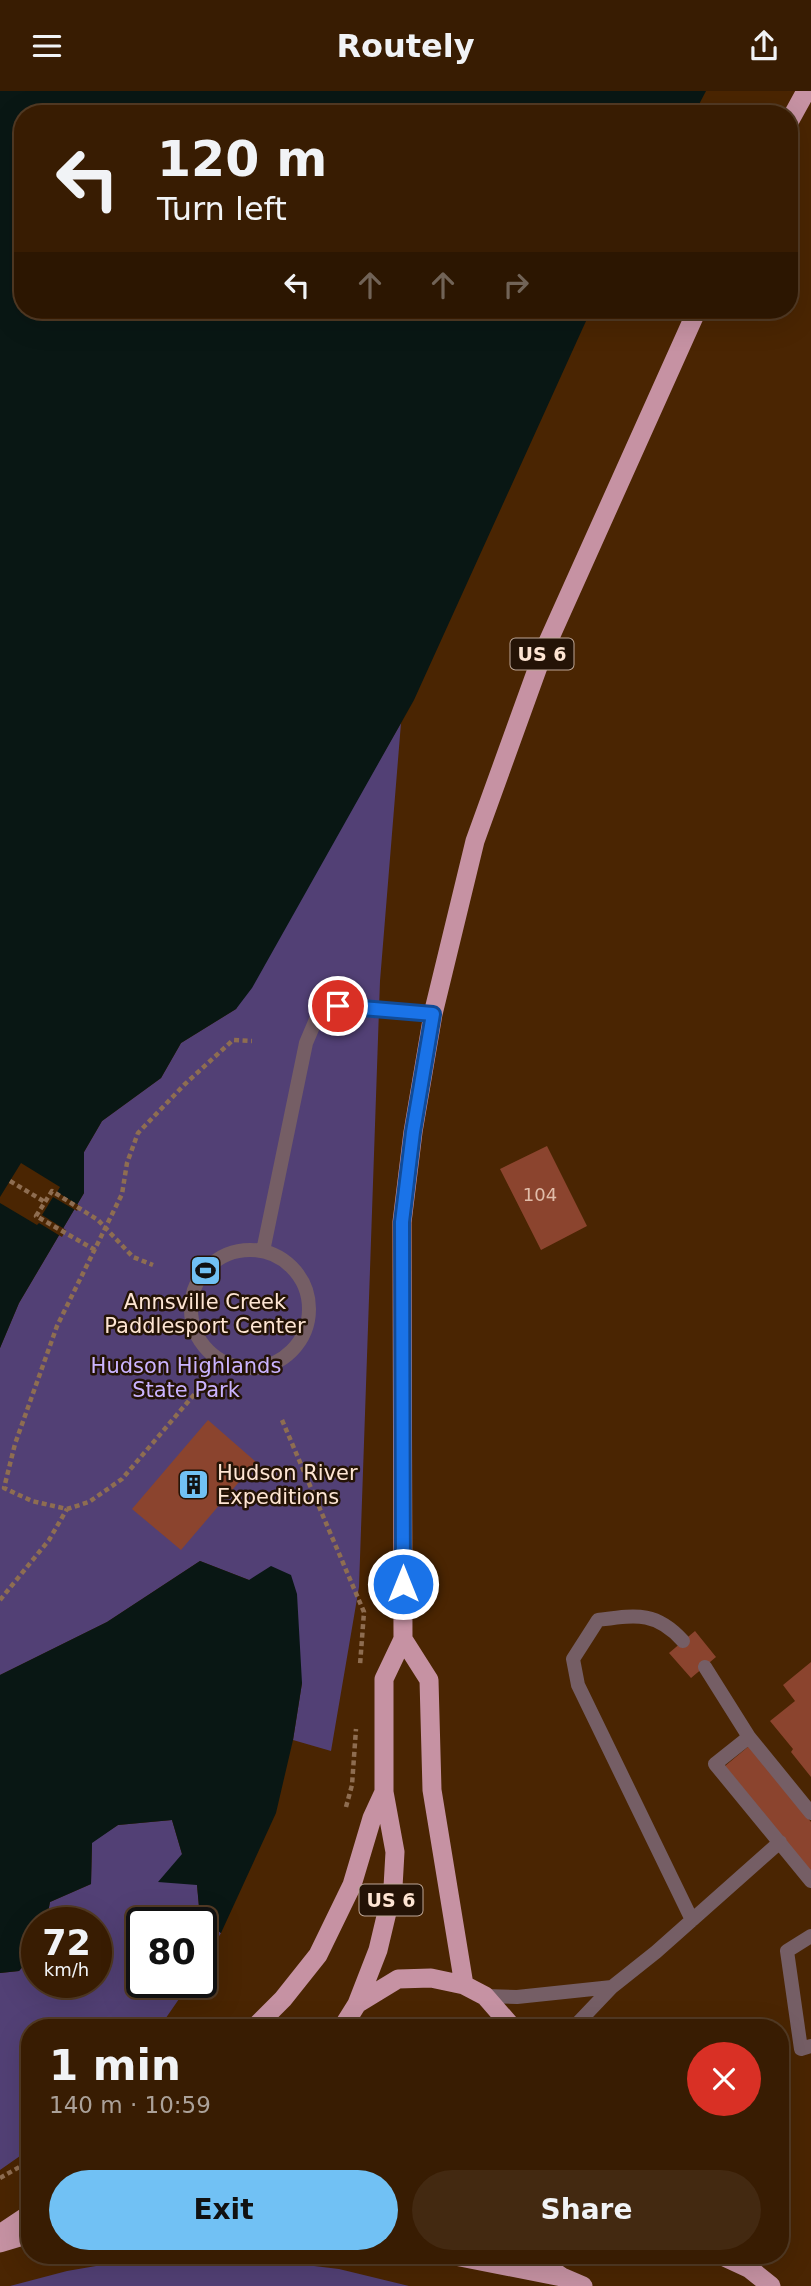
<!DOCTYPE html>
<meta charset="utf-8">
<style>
:root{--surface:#381c02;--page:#432911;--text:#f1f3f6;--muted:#aba199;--line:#523a24;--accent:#71c1f4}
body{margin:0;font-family:"DejaVu Sans",sans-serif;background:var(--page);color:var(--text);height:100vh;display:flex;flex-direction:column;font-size:26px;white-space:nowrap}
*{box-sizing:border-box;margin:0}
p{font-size:23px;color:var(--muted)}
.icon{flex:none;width:38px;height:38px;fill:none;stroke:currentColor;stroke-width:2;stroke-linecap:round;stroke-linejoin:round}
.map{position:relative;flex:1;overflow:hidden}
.drawer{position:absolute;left:21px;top:1928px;width:768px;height:245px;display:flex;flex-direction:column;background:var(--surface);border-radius:28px;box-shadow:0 7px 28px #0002,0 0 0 2px var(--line)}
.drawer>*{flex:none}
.guide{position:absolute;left:14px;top:14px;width:784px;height:214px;border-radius:28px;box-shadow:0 7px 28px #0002,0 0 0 2px var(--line);background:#381c02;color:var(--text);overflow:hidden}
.speed{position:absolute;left:21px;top:1816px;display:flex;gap:14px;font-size:35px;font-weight:700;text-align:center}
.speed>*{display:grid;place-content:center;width:91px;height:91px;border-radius:50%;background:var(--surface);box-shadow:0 7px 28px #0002,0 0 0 2px var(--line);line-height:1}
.speed small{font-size:18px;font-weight:400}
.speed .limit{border:4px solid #111;border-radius:10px;background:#fff;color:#111}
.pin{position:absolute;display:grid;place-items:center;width:60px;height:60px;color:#fff;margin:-30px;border:4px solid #fff;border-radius:50%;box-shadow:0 2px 7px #0007}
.me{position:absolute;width:77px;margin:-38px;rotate:0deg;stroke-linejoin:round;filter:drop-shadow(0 0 5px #0008)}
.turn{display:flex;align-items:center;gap:24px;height:147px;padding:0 28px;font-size:32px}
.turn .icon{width:91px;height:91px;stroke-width:2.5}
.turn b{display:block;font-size:49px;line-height:60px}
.lanes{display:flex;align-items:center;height:66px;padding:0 28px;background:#0003;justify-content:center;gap:35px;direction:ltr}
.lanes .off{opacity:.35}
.round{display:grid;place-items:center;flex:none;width:74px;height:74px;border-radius:37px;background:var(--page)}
.summary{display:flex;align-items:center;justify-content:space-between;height:119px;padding:0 28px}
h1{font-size:42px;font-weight:700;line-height:52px}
.action{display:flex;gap:14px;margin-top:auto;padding:14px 28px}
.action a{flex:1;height:80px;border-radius:42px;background:var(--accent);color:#111;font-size:28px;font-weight:700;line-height:80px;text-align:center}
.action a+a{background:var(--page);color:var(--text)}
header{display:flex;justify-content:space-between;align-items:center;height:91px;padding:0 28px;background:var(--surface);font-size:32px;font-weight:700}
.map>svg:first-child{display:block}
.green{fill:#524075}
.water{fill:#091714}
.pier{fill:#4a2502}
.building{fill:#8b442e}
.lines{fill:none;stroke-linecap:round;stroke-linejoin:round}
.path{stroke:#8e6d51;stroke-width:4.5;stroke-dasharray:5 3.5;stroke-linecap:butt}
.service{stroke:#755e65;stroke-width:14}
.trunk{stroke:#c692a3;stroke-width:19}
.route-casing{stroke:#114b97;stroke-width:18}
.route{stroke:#1a73e8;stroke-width:12}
.labels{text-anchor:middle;stroke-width:5;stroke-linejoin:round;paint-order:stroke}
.number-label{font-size:18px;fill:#e1bdaa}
.shield{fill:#241306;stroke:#bda696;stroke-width:2}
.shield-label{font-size:19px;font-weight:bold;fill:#fee5d3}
.poi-label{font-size:21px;fill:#fee5d3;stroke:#241306}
.park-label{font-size:21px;fill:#cbb4ff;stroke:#241306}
</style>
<header><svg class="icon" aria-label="menu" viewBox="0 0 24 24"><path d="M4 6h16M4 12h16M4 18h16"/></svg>Routely<svg class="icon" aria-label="share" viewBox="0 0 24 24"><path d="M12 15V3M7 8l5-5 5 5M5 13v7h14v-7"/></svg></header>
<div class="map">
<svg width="811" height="2195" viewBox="0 0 811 2195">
<rect width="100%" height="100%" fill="#4a2502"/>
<path class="green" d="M401,632L380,890L359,1496L331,1660L293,1649L302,1592L249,1489L200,1470L107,1531L0,1584V1257L19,1212L84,1102V1061L102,1030L161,987L181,952L236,918Z
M172,1729L182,1763L197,1794L200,1827L221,1842L201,1874V1832H142V1892H190L159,1937H30V2058L0,2079V1882L19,1880L37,1859V1892H96V1832H46L50,1811L91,1793L92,1751L118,1734Z
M154,2165H231L339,2178L409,2195H10L67,2180Z"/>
<path class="water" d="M0,0H706L694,23H23V219H591L414,609L252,897L236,918L181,952L161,987L102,1030L84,1061V1102L19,1212L0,1257Z
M200,1470L249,1489L271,1475L291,1484L297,1503L302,1592L293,1649L276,1722L221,1842L200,1827L197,1794L158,1791L182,1763L172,1729L118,1734L92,1752L91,1793L50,1811L46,1832H37V1859L19,1880L0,1882V1584L107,1531Z"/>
<path class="pier" d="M21,1072L60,1096L57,1101L80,1115L77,1120L53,1106L42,1124L66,1139L62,1146L39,1132L37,1134L0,1112V1106Z"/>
<path class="building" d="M547,1055L587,1135L541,1159L500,1078Z
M208,1329L256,1371L181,1459L132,1418Z
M695,1540L716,1566L691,1587L669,1562Z
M811,1571V1686L791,1661L793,1658L770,1630L795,1610L783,1594Z
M749,1655L811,1731V1782L725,1675Z"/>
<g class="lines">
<path class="path" d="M10,1090L45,1111
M95,1159L36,1125L52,1100L98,1129L133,1166L153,1174
M216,1267L198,1299L122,1388L89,1411L67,1418L32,1410L4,1397L15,1353L57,1235L122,1103L127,1072L138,1042L184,994L233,949L252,950
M282,1329L364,1521L360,1574
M0,1509L49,1449L67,1418
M346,1716L352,1694L356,1638
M0,2087L30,2070"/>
<path class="service" d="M191 1218a59 59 0 1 1 118 0a59 59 0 1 1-118 0Z
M263,1160L306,952L317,926L338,915L433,923
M683,1550C656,1520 636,1524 598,1529L573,1568L578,1594L692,1829
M705,1576L749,1646L811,1722
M749,1646L715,1673L811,1790
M811,1845L787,1860L801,1958L811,1955
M485,1905L517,1906L612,1896
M573,1937L612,1896L656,1861L780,1751"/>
<path class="trunk" d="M789,31L806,0
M403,1548L429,1589L432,1699L464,1894
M357,1913L378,1859L393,1796L395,1761L384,1701V1588L403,1548L402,1131L413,1041L433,923L475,750L543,562L697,219
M254,1937L283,1908L318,1864L352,1794L372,1727L384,1701
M342,1937L357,1913L398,1888L431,1887L464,1894L485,1905L513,1937
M0,2143L30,2123
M0,2152L30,2143
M455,2165L562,2186
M532,2165L562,2186L583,2195
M722,2165L750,2178L771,2195"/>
</g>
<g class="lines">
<defs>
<path id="route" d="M338,915L433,923L413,1041L402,1131L403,1493"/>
</defs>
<use href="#route" class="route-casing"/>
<use href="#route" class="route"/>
</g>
<defs>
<symbol id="stadium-square" viewBox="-11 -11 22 22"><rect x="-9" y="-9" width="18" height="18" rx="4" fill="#71c1f4" stroke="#241306"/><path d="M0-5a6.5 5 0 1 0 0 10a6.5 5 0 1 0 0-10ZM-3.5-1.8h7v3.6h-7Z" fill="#111"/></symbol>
<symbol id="building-square" viewBox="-11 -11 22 22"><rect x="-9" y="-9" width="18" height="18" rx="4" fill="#71c1f4" stroke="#241306"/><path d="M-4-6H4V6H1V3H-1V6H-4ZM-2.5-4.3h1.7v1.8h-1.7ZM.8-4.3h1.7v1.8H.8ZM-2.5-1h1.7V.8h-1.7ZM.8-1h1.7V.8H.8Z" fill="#111"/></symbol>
</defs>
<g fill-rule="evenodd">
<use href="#stadium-square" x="188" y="1162" width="35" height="35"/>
<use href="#building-square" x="176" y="1376" width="35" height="35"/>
</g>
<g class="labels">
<g class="number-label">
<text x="540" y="1110">104</text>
</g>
<g class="shield">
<rect x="510.5" y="547.5" width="63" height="31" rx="5"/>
<rect x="359.5" y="1793.5" width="63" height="31" rx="5"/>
</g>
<g class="shield-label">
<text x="542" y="570">US 6</text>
<text x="391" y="1816">US 6</text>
</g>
<g class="poi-label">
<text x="205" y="1218">Annsville Creek<tspan x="205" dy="24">Paddlesport Center</tspan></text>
<text x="217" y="1389" text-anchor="start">Hudson River<tspan x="217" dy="24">Expeditions</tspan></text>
</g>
<g class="park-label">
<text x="186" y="1282">Hudson Highlands<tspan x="186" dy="24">State Park</tspan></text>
</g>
</g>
</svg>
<div class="speed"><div>72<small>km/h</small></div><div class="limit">80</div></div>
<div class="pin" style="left:338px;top:915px;background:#d93025"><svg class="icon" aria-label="arrive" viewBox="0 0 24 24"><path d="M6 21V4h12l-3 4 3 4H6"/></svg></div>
<svg class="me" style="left:403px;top:1493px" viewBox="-20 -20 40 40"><circle r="17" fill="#1a73e8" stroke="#fff" stroke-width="3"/><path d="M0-11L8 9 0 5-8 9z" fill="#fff"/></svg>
<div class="guide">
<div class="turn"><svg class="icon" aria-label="left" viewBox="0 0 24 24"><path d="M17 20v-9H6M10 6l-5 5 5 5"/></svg><div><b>120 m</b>Turn left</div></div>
<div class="lanes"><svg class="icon" aria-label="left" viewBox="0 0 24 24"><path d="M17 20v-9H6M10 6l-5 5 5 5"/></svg><svg class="icon off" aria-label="ahead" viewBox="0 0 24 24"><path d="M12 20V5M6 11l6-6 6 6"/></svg><svg class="icon off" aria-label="ahead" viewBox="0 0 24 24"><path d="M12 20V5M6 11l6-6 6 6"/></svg><svg class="icon off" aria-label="right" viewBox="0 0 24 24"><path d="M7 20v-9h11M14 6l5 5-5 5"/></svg></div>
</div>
<section class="drawer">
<div class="summary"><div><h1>1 min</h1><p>140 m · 10:59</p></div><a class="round" style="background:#d93025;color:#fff"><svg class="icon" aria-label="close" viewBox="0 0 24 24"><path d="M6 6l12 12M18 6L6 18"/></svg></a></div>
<div class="action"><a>Exit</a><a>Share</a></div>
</section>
</div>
